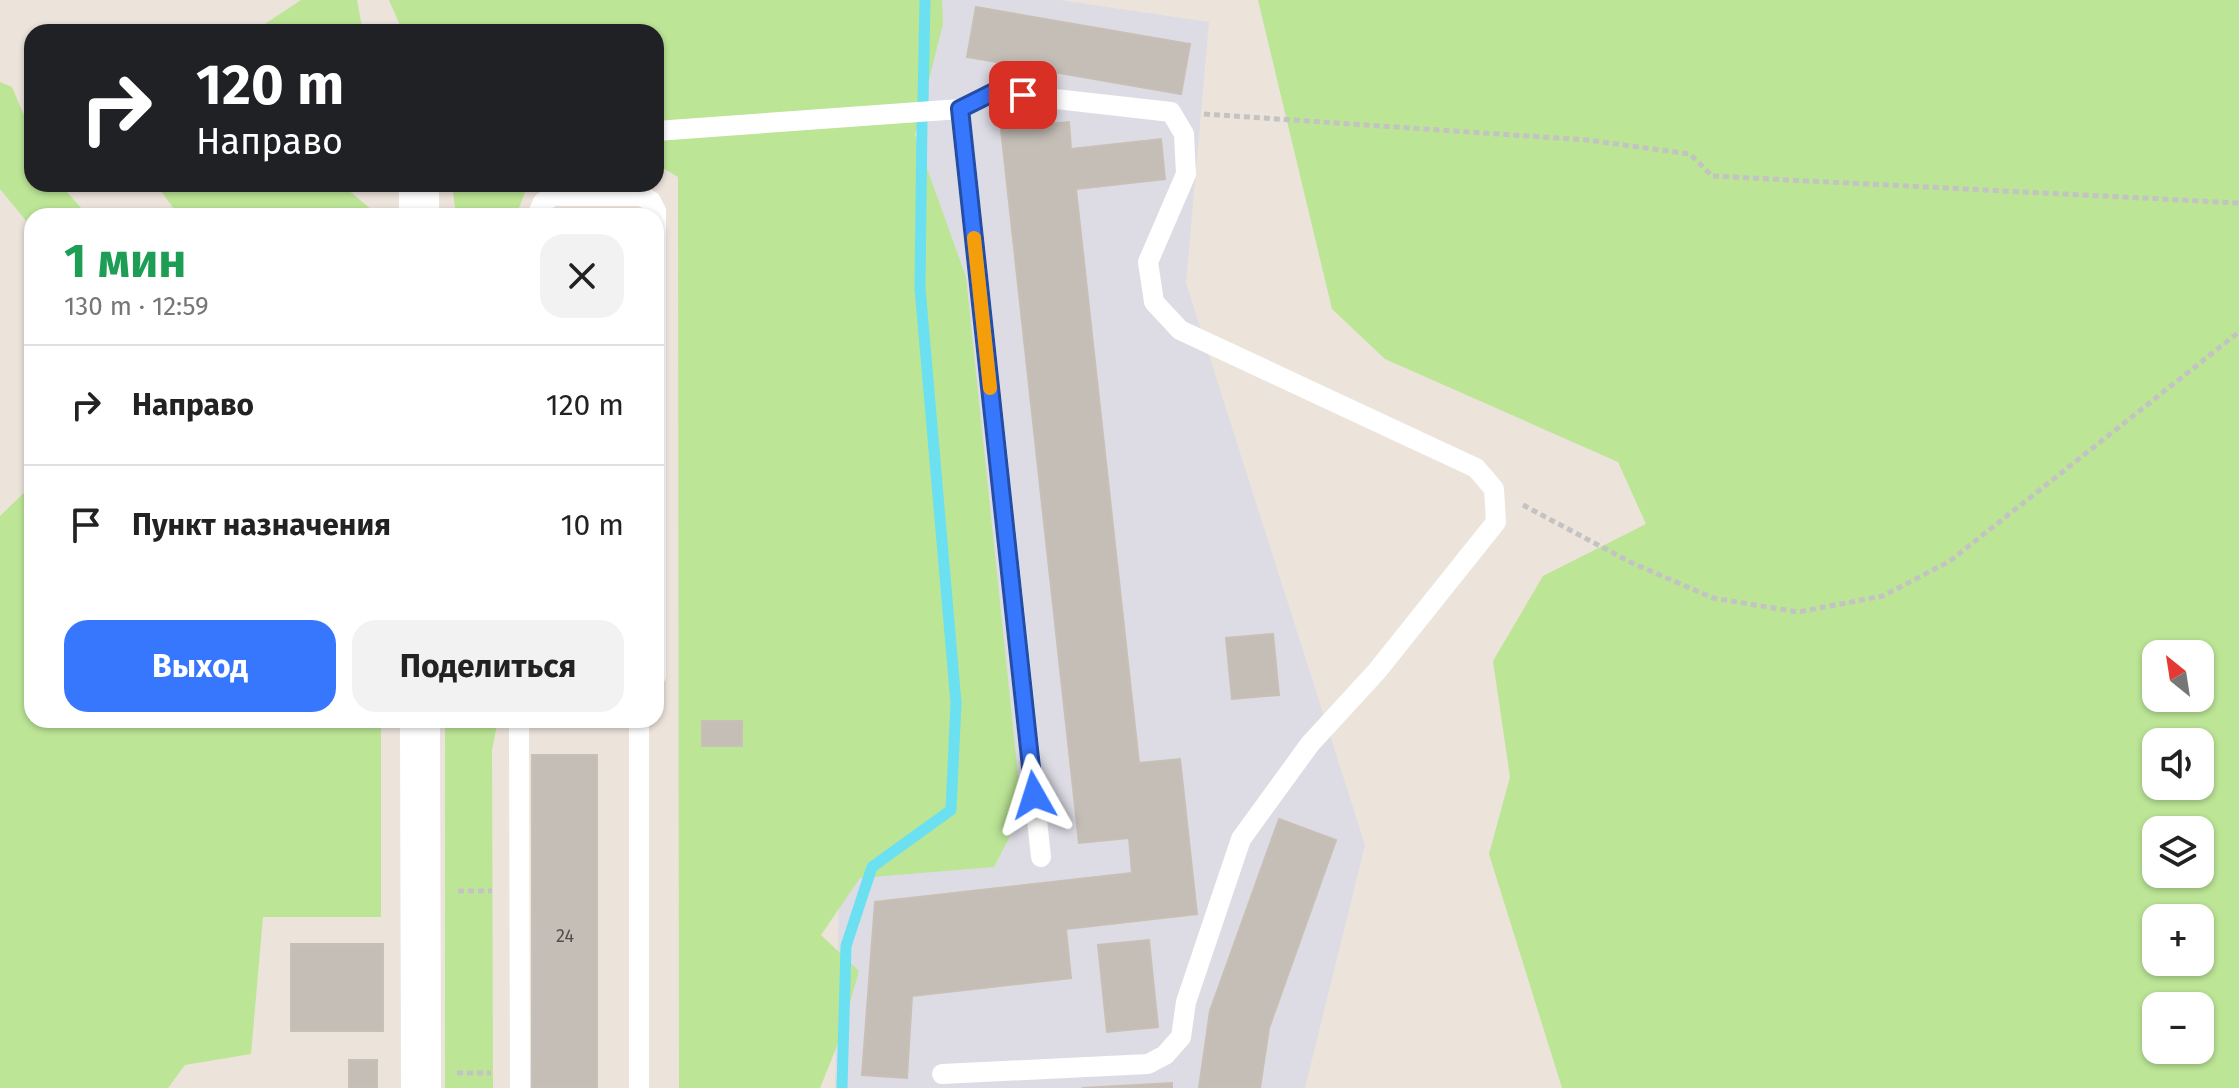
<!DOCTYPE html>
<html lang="ru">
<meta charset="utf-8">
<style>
:root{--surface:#fff;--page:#f2f2f2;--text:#222;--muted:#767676;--line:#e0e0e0;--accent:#3777fe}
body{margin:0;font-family:"Fira Sans",sans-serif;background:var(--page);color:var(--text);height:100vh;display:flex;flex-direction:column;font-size:30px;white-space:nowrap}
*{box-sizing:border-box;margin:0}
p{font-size:26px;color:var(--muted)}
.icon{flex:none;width:44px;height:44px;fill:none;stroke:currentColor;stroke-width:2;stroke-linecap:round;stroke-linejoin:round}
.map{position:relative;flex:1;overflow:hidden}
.side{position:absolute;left:24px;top:208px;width:640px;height:520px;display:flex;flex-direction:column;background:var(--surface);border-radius:24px;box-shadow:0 2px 6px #0004}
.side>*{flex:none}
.guide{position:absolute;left:24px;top:24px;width:640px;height:168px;border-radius:24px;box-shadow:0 2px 6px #0004;background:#202124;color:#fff;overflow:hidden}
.needle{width:52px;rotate:330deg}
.controls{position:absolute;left:2142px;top:640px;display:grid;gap:16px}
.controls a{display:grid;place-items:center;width:72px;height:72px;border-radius:16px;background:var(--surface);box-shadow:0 2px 6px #0004;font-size:40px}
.pin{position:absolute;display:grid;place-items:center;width:68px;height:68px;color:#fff;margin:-34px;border-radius:16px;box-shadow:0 4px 12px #0006}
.me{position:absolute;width:88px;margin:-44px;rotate:354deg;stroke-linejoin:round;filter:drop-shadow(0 0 6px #0008)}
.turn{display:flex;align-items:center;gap:28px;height:168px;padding:0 40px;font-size:36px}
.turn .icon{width:104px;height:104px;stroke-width:2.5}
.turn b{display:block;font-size:56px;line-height:68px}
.round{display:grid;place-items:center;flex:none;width:84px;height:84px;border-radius:24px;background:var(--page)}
.summary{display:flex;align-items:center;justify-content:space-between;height:136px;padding:0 40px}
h1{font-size:48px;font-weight:700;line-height:60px;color:#1e9e55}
.cta{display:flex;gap:16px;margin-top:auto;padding:16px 40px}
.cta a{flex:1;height:92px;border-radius:24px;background:var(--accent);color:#fff;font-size:32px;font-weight:700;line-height:92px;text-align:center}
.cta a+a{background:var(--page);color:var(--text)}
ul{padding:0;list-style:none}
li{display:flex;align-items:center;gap:24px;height:120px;padding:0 40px;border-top:2px solid var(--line)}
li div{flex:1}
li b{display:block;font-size:30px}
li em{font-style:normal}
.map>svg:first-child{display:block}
.industrial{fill:#dddce5}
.green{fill:#bce596;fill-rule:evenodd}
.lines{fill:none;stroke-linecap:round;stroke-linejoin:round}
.stream{stroke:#6be0f1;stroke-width:11}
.building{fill:#c4beb7;stroke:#c8bfb5;stroke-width:2}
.path{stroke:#c3c3c3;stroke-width:5;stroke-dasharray:6 4;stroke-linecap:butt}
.lane{stroke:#fff;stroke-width:20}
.street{stroke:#fff;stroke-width:40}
.route-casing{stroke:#244da5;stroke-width:20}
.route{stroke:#3777fe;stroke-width:14}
.slow{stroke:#f59e0b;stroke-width:14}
.labels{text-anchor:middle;stroke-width:6;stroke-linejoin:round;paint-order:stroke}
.number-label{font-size:18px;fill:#504f4d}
</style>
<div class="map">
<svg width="2239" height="1088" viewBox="0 0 2239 1088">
<rect width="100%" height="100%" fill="#ece3db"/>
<path class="industrial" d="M929,0H1059L1209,22L1186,283L1365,845L1305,1088H835L840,843L920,162Z"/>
<path class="green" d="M301,0H357L363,32H253Z
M389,0H942L943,24L915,135L966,277L1022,813L994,867L860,878L821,935L859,971L839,1041L820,1088H679L678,177L656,164V32H403Z
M1258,0H2239V1088H1562L1489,854L1510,777L1493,661L1543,576L1646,524L1618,462L1385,359L1332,309ZM2200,654V698H2156V654ZM2200,742V786H2156V742ZM2200,830V874H2156V830ZM2200,918V962H2156V918ZM2200,1006V1050H2156V1006Z
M0,82L12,87L32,134V184H60L88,216H32V228L0,189Z
M156,184H341L379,216H179Z
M452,184H528L516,216H456Z
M32,485V720H381V917H263L251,1054L185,1065L168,1088H0V516Z
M445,720H498L492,750L493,1088H445Z"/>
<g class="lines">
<path class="stream" d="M923,103L925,0
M842,1088L846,946L872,867L951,810L956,703L920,288L922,122"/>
</g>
<path class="building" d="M976,7L1190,44L1181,94L967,57Z
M1044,115L1045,124L1069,122L1071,149L1161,139L1165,179L1076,189L1139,763L1180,759L1197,914L1066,929L1071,978L912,996L907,1078L862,1075L875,902L1132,873L1129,838L1079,843L1000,120Z
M618,212V216H554V213Z
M1273,634L1279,695L1232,699L1226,638Z
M702,721H742V746H702Z
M532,755H597V1088H532Z
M1279,819L1336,840L1269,1028L1260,1088H1199L1210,1011Z
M1149,940L1158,1027L1107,1032L1098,945Z
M291,944H383V1031H291Z
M349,1060H377V1088H349Z
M1172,1083V1088H1082Z"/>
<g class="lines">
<path class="path" d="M1204,114L1587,140L1690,154L1712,176L2239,203
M1523,505L1630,562L1713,598L1798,612L1883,596L1950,561L2239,332
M458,891H492
M457,1073H491"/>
<path class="lane" d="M960,109L1041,857
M656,131L960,109L994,92L1171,112L1184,134L1186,174L1148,262L1154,302L1180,330L1476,468L1494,489L1496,522L1377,671L1310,744L1241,839L1186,1002L1181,1037L1165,1055L1148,1064L942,1074
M537,216L543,202L553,196H641L651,201L656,211V676
M519,720L520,1088
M639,720V1088"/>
<path class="street" d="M419,190V216
M420,720L421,1088"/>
</g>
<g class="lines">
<defs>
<path id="route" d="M1023,95L994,92L960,109L1034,795"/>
</defs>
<use href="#route" class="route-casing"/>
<use href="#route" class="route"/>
<path class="slow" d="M974,238L990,388"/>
</g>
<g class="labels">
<g class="number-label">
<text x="565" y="942">24</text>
</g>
</g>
</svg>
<div class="controls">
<a><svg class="needle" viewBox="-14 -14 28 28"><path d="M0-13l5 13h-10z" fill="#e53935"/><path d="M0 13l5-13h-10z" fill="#767676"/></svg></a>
<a><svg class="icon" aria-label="sound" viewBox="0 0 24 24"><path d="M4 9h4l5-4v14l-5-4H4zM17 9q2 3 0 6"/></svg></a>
<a><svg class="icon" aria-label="layers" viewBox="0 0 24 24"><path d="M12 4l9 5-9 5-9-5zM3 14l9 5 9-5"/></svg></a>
<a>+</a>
<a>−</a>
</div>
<div class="pin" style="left:1023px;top:95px;background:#d93025"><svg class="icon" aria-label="arrive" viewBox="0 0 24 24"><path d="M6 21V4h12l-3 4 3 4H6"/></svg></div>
<svg class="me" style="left:1034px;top:795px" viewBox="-20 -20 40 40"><path d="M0-17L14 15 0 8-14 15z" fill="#3777fe" stroke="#fff" stroke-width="4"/></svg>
<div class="guide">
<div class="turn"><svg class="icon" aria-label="right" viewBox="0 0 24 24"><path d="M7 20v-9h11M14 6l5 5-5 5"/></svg><div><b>120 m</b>Направо</div></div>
</div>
<section class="side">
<div class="summary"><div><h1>1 мин</h1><p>130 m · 12:59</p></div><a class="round"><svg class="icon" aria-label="close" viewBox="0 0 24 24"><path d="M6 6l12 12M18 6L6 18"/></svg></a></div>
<ul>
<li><svg class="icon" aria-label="right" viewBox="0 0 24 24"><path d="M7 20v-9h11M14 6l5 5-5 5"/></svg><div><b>Направо</b></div><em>120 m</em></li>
<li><svg class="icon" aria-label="arrive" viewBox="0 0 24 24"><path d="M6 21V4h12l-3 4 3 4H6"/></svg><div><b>Пункт назначения</b></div><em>10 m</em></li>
</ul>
<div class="cta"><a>Выход</a><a>Поделиться</a></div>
</section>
</div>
